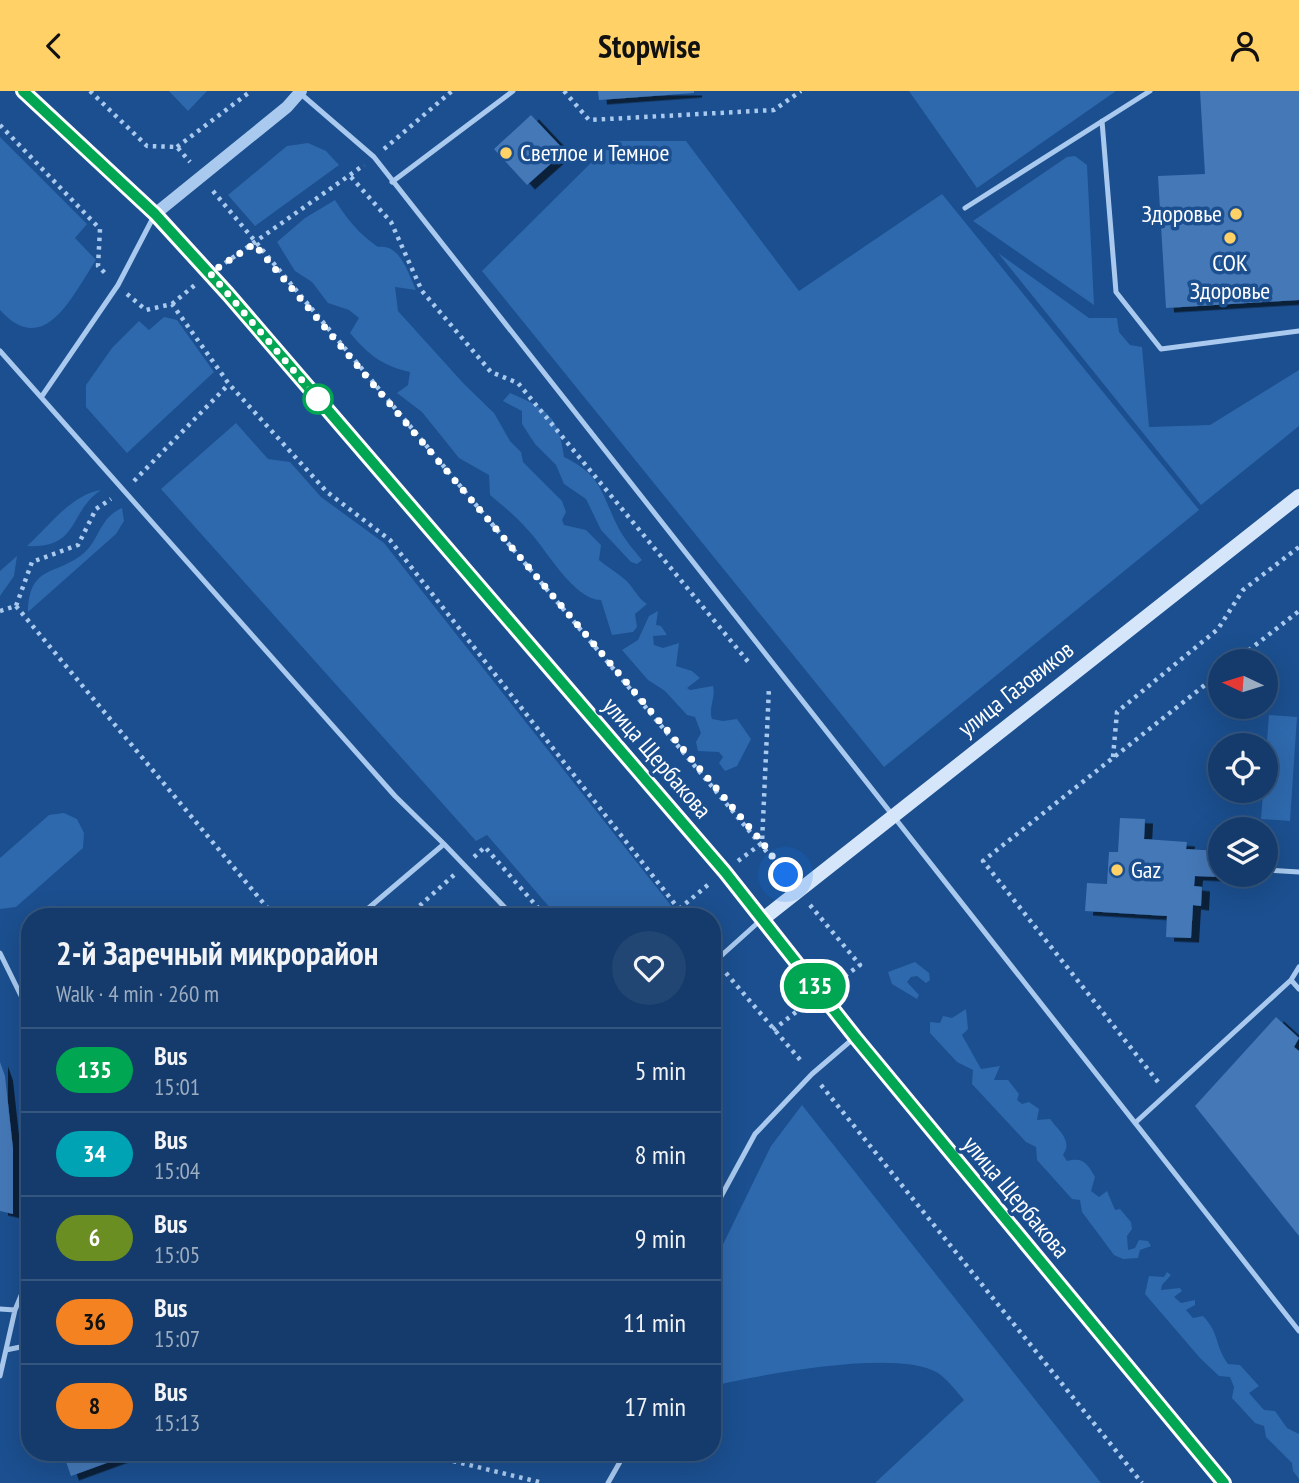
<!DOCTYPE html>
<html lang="en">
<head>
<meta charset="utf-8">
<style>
  :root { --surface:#143b6b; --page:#214673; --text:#f1f3f6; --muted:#9dadc1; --line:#33557e; --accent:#ffd166 }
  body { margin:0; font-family:"PT Sans Narrow",sans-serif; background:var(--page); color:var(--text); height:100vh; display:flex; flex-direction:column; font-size:26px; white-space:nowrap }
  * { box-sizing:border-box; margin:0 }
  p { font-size:23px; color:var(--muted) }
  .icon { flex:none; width:38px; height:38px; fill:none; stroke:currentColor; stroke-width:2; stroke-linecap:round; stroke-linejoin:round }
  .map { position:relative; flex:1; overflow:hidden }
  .side { position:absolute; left:21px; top:817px; width:700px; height:553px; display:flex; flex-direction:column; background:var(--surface); border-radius:28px; box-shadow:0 7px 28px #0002,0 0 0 2px var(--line) }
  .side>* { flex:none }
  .badge { padding:0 14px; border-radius:23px; font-size:24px; line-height:46px }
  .needle { width:46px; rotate:274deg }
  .controls { position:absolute; left:1208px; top:558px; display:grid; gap:14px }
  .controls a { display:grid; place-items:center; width:70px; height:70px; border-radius:50%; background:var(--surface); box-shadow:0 7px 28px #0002,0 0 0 2px var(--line); font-size:35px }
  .you { position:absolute; width:35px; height:35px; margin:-18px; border:5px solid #fff; border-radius:50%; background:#1a73e8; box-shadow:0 0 0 10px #1a73e833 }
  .map>.badge { position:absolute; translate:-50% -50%; box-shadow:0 0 0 4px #fff }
  .round { display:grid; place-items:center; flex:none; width:74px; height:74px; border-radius:37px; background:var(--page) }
  .summary { display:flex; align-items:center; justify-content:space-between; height:119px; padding:0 35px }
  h1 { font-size:33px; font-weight:800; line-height:52px }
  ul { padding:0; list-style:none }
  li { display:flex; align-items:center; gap:21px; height:84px; padding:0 35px; border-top:2px solid var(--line) }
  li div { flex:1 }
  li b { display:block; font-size:26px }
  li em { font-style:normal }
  li .badge { min-width:77px; font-weight:700; text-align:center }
  header { display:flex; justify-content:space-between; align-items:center; height:91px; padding:0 35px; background:var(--accent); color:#111; font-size:32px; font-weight:800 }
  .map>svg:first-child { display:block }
  .green { fill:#2e69ad }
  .building { fill:#4478b7; filter:url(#shadow) }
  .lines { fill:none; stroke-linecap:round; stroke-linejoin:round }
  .path { stroke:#a9c9ee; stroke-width:4.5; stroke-dasharray:3.5 5; stroke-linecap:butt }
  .service { stroke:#a9c9ee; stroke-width:5 }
  .tertiary { stroke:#a9c9ee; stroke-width:12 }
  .secondary { stroke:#d6e6fa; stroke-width:14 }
  .line-casing { stroke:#fff; stroke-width:16 }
  .line { stroke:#00a651; stroke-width:10 }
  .walk { stroke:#fff; stroke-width:7; stroke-dasharray:0 12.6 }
  .poi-dot { fill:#ffd166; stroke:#1b4f8f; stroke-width:2.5 }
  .stop-dot { fill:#fff; stroke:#00a651; stroke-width:3.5 }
  .labels { text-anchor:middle; stroke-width:7; stroke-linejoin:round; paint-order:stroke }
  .poi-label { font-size:24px; fill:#fff; stroke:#1b4f8f; text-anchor:start }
  .street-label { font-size:24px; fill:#fff; stroke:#1b4f8f }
</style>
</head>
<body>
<header><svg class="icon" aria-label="back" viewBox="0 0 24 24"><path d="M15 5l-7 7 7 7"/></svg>Stopwise<svg class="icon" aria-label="person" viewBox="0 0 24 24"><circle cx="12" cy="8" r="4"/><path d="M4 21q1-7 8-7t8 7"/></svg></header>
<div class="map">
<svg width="1299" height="1392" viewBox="0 0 1299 1392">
  <defs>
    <filter id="shadow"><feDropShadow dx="8" dy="4.5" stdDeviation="0" flood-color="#0009"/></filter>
  </defs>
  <rect width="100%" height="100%" fill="#1b4f8f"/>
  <path class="green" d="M169 0H207L188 20Z
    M909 0H1116L977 97Z
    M0 46 87 133 75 147 96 169C73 203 45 269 0 219Z
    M613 50H686L799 200 942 103 1199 419 884 676 482 180Z
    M308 52 326 60 339 74 255 135 228 104 287 55Z
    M1075 65 1087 74 1094 214 973 130 1067 66Z
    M335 109C347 128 359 143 378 156 400 152 408 182 416 199L395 196 398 220 464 293 494 322 510 350 521 361 523 371 562 410 566 421 562 429 564 434 586 439 601 454 599 469C607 476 615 480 623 487 633 494 636 506 647 513L635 523 637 536 633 541 612 544 601 509C573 509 546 457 527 438 516 425 503 415 490 404L489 384 459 367 422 321 397 302 408 294 410 281C382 275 368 263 350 242L359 227 349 219 328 212 312 191 295 180 277 151 305 127Z
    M998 162 1089 227H1117L1119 241 1130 254 1142 256 1149 336 1210 334 1299 279V335L1201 414Z
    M164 226 177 229 214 281 127 362 86 316V294L112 257 139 230 149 239Z
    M510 302C546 317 559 325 564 366 603 385 601 403 619 438 625 449 634 459 642 469L637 473 631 471 601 439 586 408 564 393 556 374 535 353 522 333V320L503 310Z
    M236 332 268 368 290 371 321 406 384 452 680 826H558L487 744 476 750 161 398Z
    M101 399C68 421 80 458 27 455 48 436 72 403 101 399Z
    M122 417 124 430 116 443 28 521C29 473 57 485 84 462 100 448 99 427 122 417Z
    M17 465 14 485 0 505V480Z
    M658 520 656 534 661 535 667 544 653 545 654 554 663 557 679 552 676 575 692 580 700 587 687 597 690 599 713 595C716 607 708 617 712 628L723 630 737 628 751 648 737 675 725 680 719 672 723 666 719 661 698 660 696 651 701 642 695 626 687 624 665 600 648 589 622 559 638 549 649 525Z
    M1269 624 1297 626 1290 730 1261 728Z
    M64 722 77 728 84 742 83 757 16 816 0 818V767L49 724Z
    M915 871 929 882 930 889 926 892 917 885 911 886 907 891 919 904 917 908 892 893 888 881Z
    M966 918 968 938 962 944 981 978 1000 975 994 989H1008L1019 1003 1017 1009 1022 1013 1029 1011 1039 1018 1037 1029 1050 1028C1059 1040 1073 1050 1063 1064L1067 1070C1083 1066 1087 1072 1095 1086L1091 1100 1099 1106 1107 1100 1115 1119 1120 1118 1131 1131 1132 1138 1127 1145 1128 1159 1135 1157 1139 1149 1148 1150 1151 1155 1140 1159 1138 1167 1123 1168 1114 1164 1082 1121 1080 1109 1072 1108 1037 1069 1036 1056 1026 1051 972 993 973 979 957 971 930 942V931L940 932 943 925 952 927Z
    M802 1014 1101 1392H875L964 1309C957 1301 947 1288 938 1282 897 1257 760 1284 712 1295V1176L771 1055Z
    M1167 1181 1171 1184 1162 1194 1161 1199 1180 1197 1182 1200 1174 1206 1181 1212 1195 1209V1214L1186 1219 1193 1227 1203 1225C1220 1243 1214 1253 1228 1273L1240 1274 1259 1295 1249 1302 1264 1319 1275 1320 1287 1337 1299 1343V1388L1293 1380 1292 1372 1266 1346 1264 1335 1255 1332 1232 1307 1234 1296 1230 1286 1219 1285 1200 1267 1145 1203 1149 1185 1164 1186Z"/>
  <path class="building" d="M598 0H694V2L599 9Z
    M1200 0H1299V209L1166 217 1158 85 1205 83Z
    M531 24 565 60 527 94 494 58Z
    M1120 727 1145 728 1144 748 1187 751 1186 758 1220 760V786L1195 785 1194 795 1202 796 1201 815 1193 814 1191 847 1166 846 1167 825 1085 820 1087 792 1107 793 1109 761H1118Z
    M1276 926 1299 947 1294 956 1299 960V1145L1195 1015Z
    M0 971 5 985 13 1058V1123L0 1120Z
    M63 1362H134L71 1385Z"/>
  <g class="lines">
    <path class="path" d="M90 0 147 55 177 56 190 71
      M564 0 589 29 774 19 801 0
      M0 34 100 138 98 175 108 185
      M177 56 251 0
      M384 58 452 0
      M351 86 391 131 422 200 491 281 518 292 750 573
      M213 100 787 785
      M225 172 364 74
      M127 203 146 219 172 213 229 293 327 401 390 449 685 826
      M172 213 196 193
      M134 390 229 293
      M16 515 275 826
      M0 520 16 515 32 471 78 454 96 418 111 408
      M1235 570 1299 520
      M1113 666 1117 621 1218 538 1243 499 1299 456
      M474 766 485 756 546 826
      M738 770 762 752 769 596
      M810 814 860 874 835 892
      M679 818 709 793
      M407 826 454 784
      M726 882 802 971
      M773 939 805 914
      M1158 991 983 770 1220 582
      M821 994 1142 1392
      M420 1362 543 1392"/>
    <path class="service" d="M301 3 374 66 1299 1240
      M1102 30 1116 201 1161 258 1299 240
      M392 91 513 0
      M965 117 1150 0
      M0 260 395 705 444 753 358 826
      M42 305 118 194 155 123
      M444 753 514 826
      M1265 779 1299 781
      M0 862 30 923
      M712 873 762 828
      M1291 889 1299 898
      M1135 1032 1291 889 1299 876
      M712 1122 755 1043 812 983 854 947
      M0 1218 15 1219
      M6 1259 30 1254
      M0 1285 15 1219 30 1183
      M608 1392 625 1362"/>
    <path class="tertiary" d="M155 123 287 16 301 0"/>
    <path class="secondary" d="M23 0 155 123 210 182 725 781 855 946 1224 1392
      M763 828 1299 405"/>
  </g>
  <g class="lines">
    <defs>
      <path id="line" d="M23 0 155 123 228 203 725 781 855 946 1224 1392"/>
    </defs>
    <use href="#line" class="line-casing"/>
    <use href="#line" class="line"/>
    <path class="walk" d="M318 308 210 182 254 153 762 751 786 784"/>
  </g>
  <g class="poi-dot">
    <circle cx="506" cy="62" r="7"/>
    <circle cx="1236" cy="123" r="7"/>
    <circle cx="1230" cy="147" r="7"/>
    <circle cx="1117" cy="779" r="7"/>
  </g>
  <circle class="stop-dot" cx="318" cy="308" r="14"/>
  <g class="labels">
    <g class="poi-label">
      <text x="520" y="70">Светлое и Темное</text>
      <text x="1222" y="131" text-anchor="end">Здоровье</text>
      <text x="1230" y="180" text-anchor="middle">СОК<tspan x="1230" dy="28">Здоровье</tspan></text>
      <text x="1131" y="787">Gaz</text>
    </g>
    <g class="street-label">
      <text transform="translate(1016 598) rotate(-38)" y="8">улица Газовиков</text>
      <text transform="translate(657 667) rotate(49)" y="8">улица Щербакова</text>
      <text transform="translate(1016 1106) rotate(50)" y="8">улица Щербакова</text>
    </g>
  </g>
</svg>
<div class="controls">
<a><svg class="needle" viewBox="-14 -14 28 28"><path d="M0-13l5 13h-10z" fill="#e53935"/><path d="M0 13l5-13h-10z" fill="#9dadc1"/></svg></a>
<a><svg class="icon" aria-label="locate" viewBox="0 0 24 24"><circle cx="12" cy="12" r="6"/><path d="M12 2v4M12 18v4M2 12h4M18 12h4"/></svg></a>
<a><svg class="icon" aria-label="layers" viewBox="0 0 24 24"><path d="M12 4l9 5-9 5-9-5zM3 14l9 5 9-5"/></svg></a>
</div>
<div class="you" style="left:786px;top:784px"></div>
<b class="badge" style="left:815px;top:895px;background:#00a651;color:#fff">135</b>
<section class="side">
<div class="summary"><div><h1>2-й Заречный микрорайон</h1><p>Walk · 4 min · 260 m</p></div><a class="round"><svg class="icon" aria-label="heart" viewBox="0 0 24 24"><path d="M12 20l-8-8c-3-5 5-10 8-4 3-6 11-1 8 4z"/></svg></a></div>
<ul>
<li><span class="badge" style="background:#00a651;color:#fff">135</span><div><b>Bus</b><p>15:01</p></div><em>5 min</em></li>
<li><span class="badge" style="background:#00a3b4;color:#fff">34</span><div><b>Bus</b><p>15:04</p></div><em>8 min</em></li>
<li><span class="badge" style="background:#6b8e23;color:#fff">6</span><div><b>Bus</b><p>15:05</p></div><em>9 min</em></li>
<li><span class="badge" style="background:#f58220;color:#111">36</span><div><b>Bus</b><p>15:07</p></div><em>11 min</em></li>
<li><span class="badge" style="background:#f58220;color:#111">8</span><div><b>Bus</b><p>15:13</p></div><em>17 min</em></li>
</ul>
</section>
</div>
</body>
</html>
